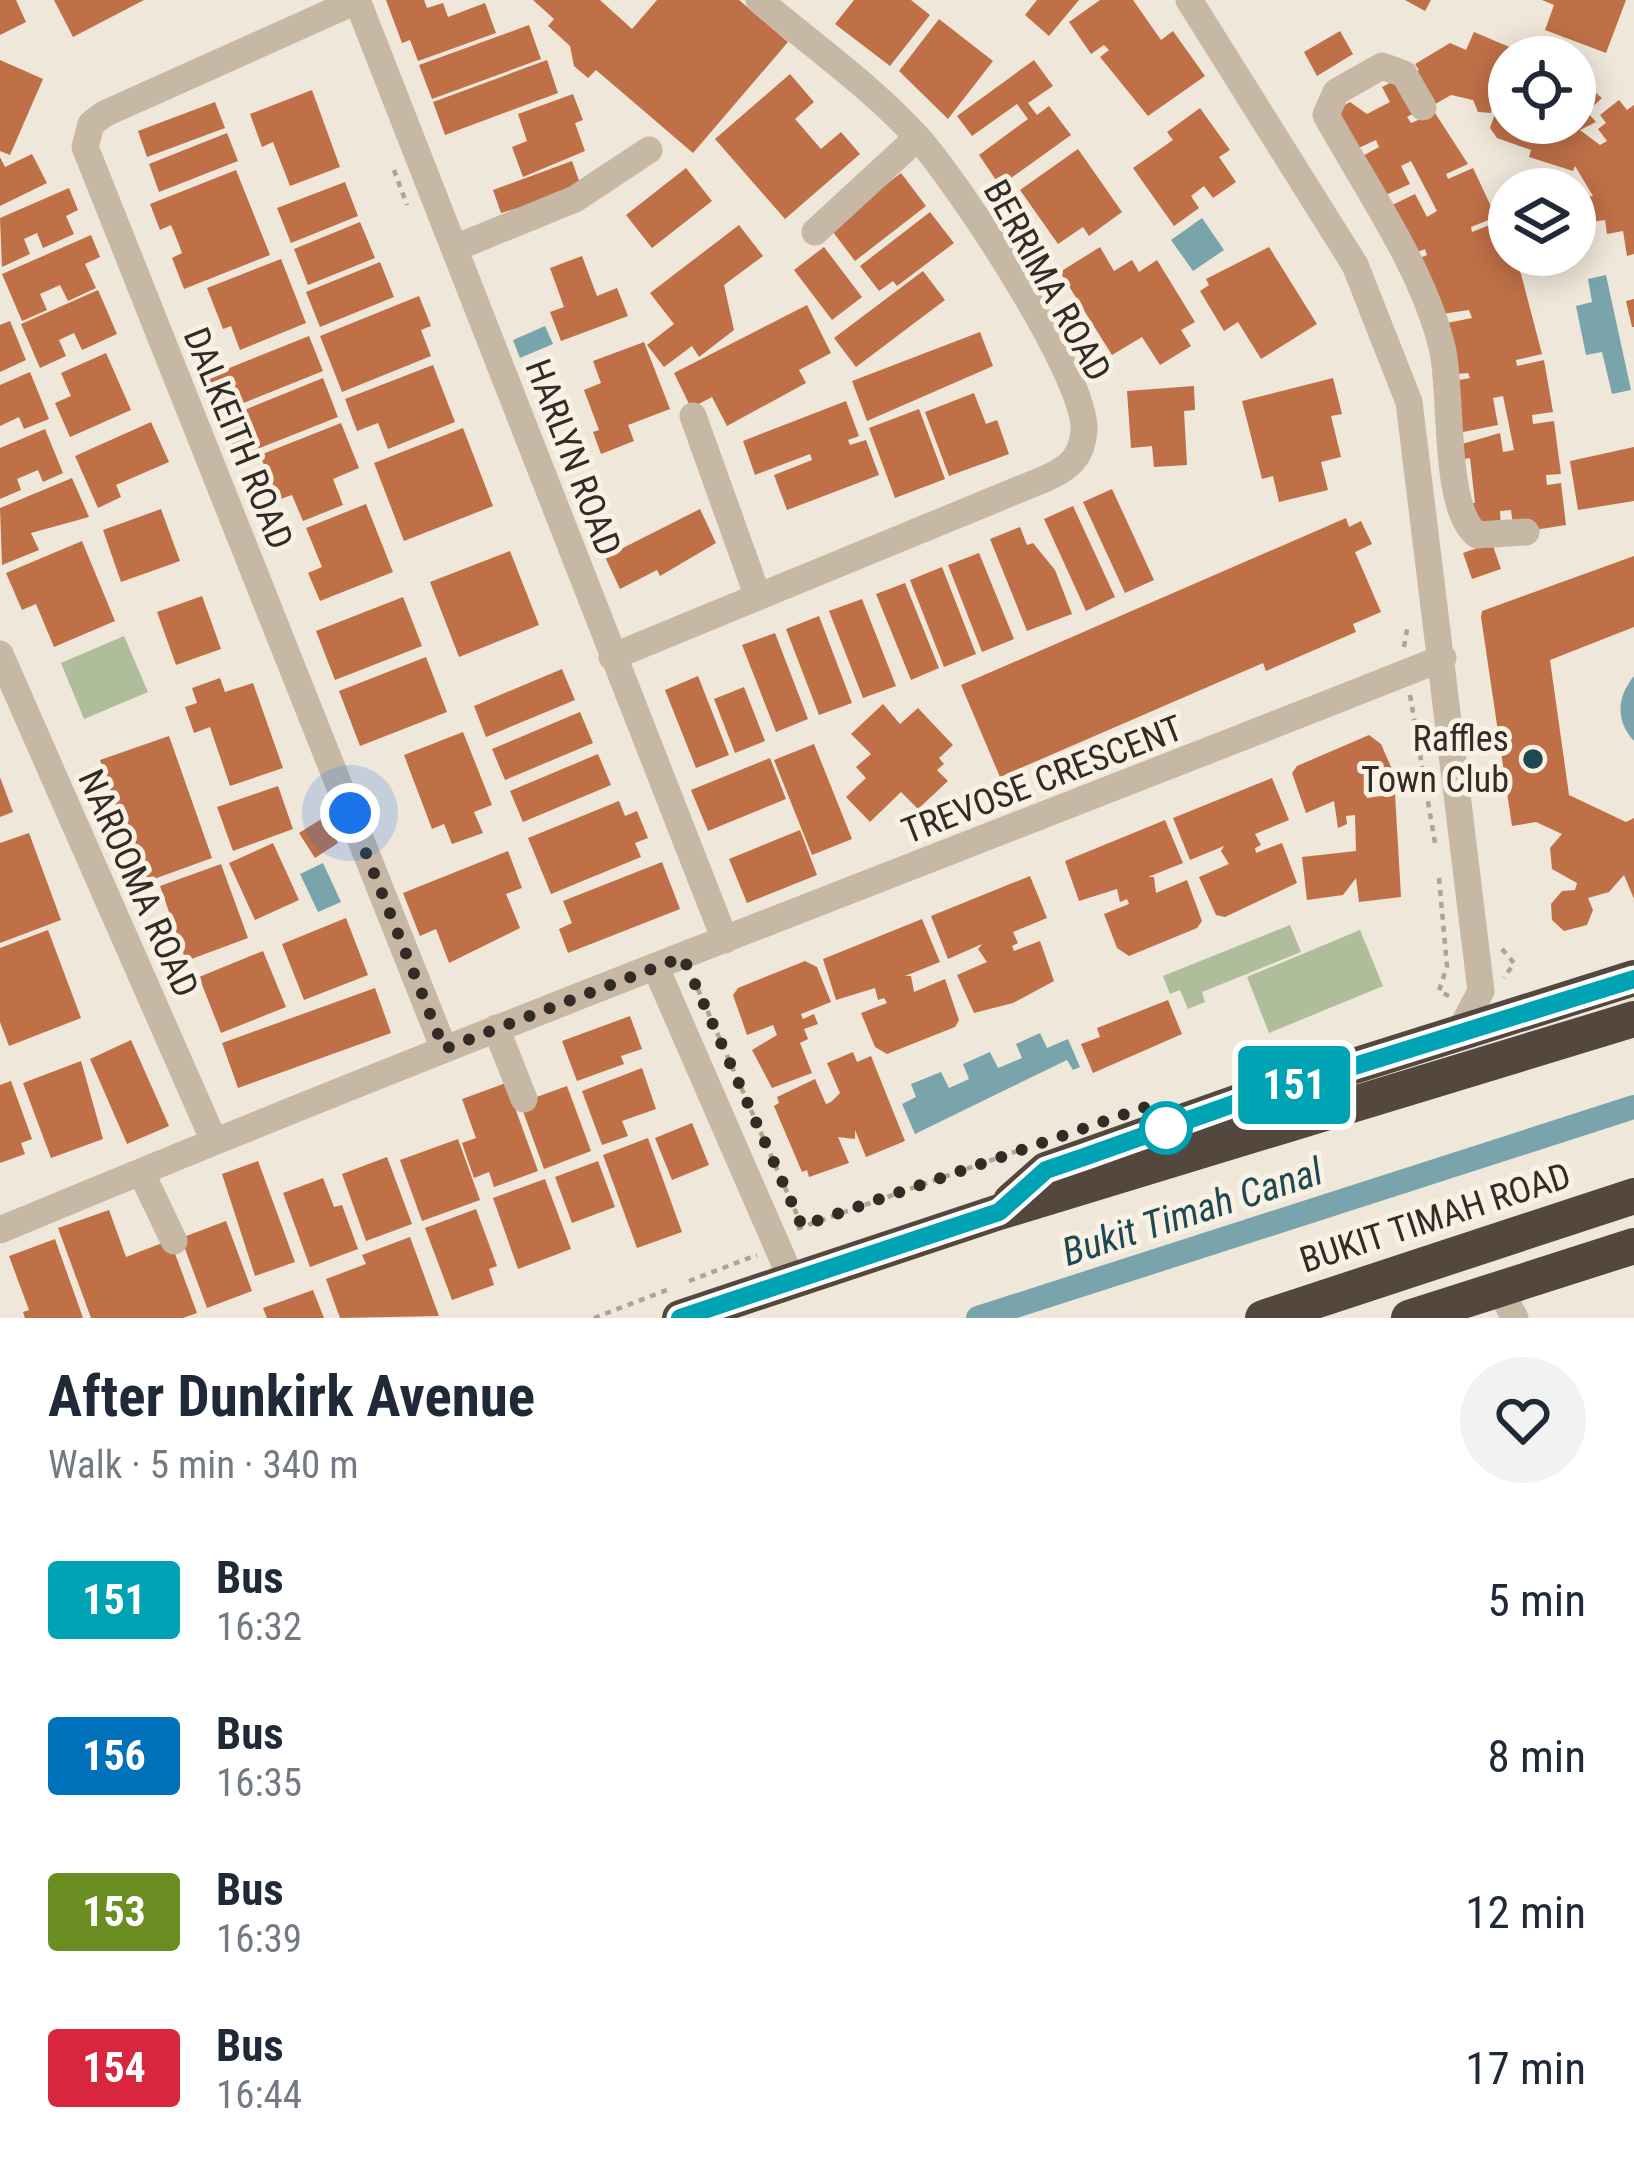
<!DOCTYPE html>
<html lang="en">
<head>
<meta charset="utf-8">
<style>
  :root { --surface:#fff; --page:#f2f2f3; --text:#1f2937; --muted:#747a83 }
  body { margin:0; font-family:"Roboto Condensed",sans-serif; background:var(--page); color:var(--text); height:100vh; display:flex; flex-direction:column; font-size:45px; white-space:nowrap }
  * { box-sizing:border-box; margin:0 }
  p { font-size:39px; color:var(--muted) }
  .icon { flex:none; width:66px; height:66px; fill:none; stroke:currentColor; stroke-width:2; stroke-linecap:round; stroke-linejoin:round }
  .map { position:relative; height:1318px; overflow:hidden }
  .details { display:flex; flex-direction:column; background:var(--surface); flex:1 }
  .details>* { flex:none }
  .badge { padding:0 24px; border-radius:9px; font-size:42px; line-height:78px }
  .tools { position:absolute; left:1488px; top:36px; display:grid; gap:24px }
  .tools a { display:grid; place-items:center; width:108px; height:108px; border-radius:50%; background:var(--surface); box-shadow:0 6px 30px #0003; font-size:60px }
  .you { position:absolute; width:60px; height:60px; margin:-30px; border:9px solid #fff; border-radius:50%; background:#1a73e8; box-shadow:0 0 0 18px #1a73e833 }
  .map>.badge { position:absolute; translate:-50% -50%; box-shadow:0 0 0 6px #fff }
  .round { display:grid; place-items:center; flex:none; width:126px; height:126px; border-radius:63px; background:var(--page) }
  .head { display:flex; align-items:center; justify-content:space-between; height:204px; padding:0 48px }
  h1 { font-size:57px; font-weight:700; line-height:90px }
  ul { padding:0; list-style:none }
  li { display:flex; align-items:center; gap:36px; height:156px; padding:0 48px }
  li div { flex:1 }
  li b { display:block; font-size:45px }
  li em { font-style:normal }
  li .badge { min-width:132px; font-weight:700; text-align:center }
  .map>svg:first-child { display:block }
  .green { fill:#aebd9a }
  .water { fill:#79a4ab }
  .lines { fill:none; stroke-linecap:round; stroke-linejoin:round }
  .canal { stroke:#79a4ab; stroke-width:24 }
  .building { fill:#bf7047 }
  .path { stroke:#b2a290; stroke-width:4.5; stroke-dasharray:6 6; stroke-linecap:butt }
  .minor { stroke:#c7b8a5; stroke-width:27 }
  .highway { stroke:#53473e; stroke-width:36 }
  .line-casing { stroke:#fff; stroke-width:27 }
  .line { stroke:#00a3b4; stroke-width:18 }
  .walk { stroke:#332b26; stroke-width:12; stroke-dasharray:0 21.6 }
  .poi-dot { fill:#1e4952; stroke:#f8f1e4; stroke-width:4.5 }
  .stop-dot { fill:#fff; stroke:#00a3b4; stroke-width:6 }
  .labels { text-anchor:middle; stroke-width:10; stroke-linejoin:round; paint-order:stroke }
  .street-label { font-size:36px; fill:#332b26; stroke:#f8f1e4 }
  .poi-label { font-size:36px; fill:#332b26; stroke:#f8f1e4; text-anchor:end }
  .water-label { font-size:39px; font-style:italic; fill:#1e4952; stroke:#f8f1e4 }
</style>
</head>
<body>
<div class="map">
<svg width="1634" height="1318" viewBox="0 0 1634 1318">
  <rect width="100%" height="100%" fill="#efe7d9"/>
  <path class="green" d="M124 636 148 692 84 719 61 663Z
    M1290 925 1301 952 1202 992 1205 1002 1188 1009 1180 990 1170 994 1163 976Z
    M1360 930 1383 986 1269 1033 1247 977Z"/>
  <path class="water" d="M1202 218 1224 250 1193 271 1171 240Z
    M1606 275 1631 390 1612 394 1602 352 1586 355 1576 306 1592 302 1588 279Z
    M545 326 553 344 520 358 513 340Z
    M1634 676V741C1615 720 1617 697 1634 676Z
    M323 863 341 902 318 912 300 874Z
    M1040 1033 1047 1048 1068 1039 1080 1067 1073 1070 1067 1060 915 1134 902 1104 916 1097 911 1084 941 1072 949 1088 969 1079 963 1064 990 1052 998 1068 1022 1058 1016 1044Z"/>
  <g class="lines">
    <path class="canal" d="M978 1318 1634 1107"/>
  </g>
  <path class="building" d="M0 0H16L26 22 0 35Z
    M54 0H144L73 37Z
    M386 0H424L427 8 443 3 448 17 485 3 496 33 418 61 410 40 402 43Z
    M533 0H600L632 29 657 0H739L788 42 693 153 596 70 588 78 574 66 570 46 548 26 554 19Z
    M854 0H911L930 15 890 66 835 24Z
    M1037 0H1079L1049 36 1025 15Z
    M1100 0H1133L1161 40 1173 31 1205 76 1148 116 1100 57 1109 50 1104 45 1091 54 1069 22Z
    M1405 0H1431L1425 11Z
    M1542 0H1626L1606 53 1545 30 1554 5Z
    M939 19 993 61 948 119 899 71Z
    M529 25 541 59 432 99 419 65Z
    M1340 31 1353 54 1317 76 1304 52Z
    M1474 32 1533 57H1509V99L1493 93 1491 113 1478 112 1473 100 1451 95 1430 107 1411 75 1419 70 1415 64 1450 43 1466 50Z
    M0 60 43 79 10 155 0 151Z
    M547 60 558 93 445 135 433 102Z
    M1034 60 1053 86 1028 103 1037 115 1049 106 1071 135 1000 186 979 155 1028 119 1017 104 972 136 957 116Z
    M790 74 814 102 795 119 821 149 841 132 860 154 785 219 715 139Z
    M1575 75 1602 98 1587 112 1596 122 1580 130 1600 145 1607 141 1598 129 1606 123 1600 115 1619 100 1627 110 1634 105V254L1627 256 1623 231 1607 234 1605 220 1592 222 1587 197 1593 196 1575 166 1573 171 1529 157 1531 150 1497 138 1490 128 1497 108 1509 113V123H1575Z
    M1400 78 1418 111 1407 117 1411 123 1435 113 1468 164 1446 174 1448 179 1473 168 1496 217 1471 227 1472 232 1497 222 1521 274 1542 354 1516 360 1517 366 1544 360 1553 412 1532 415 1533 424 1554 421 1561 474 1546 475 1547 485 1561 483 1566 525 1534 530 1513 525 1511 510 1500 511 1501 528 1480 529 1471 503H1475L1470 458 1464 459 1462 444 1500 433 1503 452 1514 450 1503 396 1493 398 1498 425 1458 433 1448 382 1470 378 1468 373 1447 375 1437 325 1472 318 1469 310 1435 315 1410 262 1427 255 1425 249 1407 256 1384 209 1415 194 1427 217 1437 211 1411 161 1401 166 1410 184 1379 198 1359 158 1379 147 1376 140 1352 151 1331 113 1350 102 1367 114 1390 102 1382 87Z
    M312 90 340 167 290 186 273 142 262 147 250 114Z
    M573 94 583 120 575 123 585 151 523 177 512 147 527 141 518 114Z
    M215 102 225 128 147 157 138 131Z
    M1200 108 1230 150 1219 157 1236 182 1213 198 1204 186 1191 196 1199 208 1174 226 1133 168 1173 140 1167 132Z
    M227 133 238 161 159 192 149 164Z
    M1078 149 1122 212 1089 236 1083 227 1058 244 1020 190Z
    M32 154 47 183 0 206V157L5 167Z
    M572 161 582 189 501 213 493 190Z
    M686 168 712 201 652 248 626 215Z
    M236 170 270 255 184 289 172 258 182 253 178 242 171 225 160 230 150 204Z
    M901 173 926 206 855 261 830 228Z
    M345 182 358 216 291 243 277 208Z
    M69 188 78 210 66 216 74 234 43 248 37 233 24 239 30 254 2 267 0 218Z
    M930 212 954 243 897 286 893 281 879 291 860 266Z
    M360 222 375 258 308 285 294 249Z
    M739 225 763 256 724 285 734 330 699 357 692 346 664 367 647 345 674 324 650 293Z
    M91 235 100 257 85 264 96 288 68 301 60 285 40 294 47 310 22 321 2 274Z
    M824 247 862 297 832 320 794 270Z
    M1100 247 1114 271 1132 260 1139 272 1157 260 1195 322 1181 330 1191 346 1160 365 1142 337 1112 355 1060 272Z
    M1269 247 1317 324 1261 359 1238 322 1224 331 1200 291 1209 285 1206 279Z
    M582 256 597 296 617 288 628 316 561 341 550 312 564 307 550 268Z
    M281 259 306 323 240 350 231 326 223 329 207 288Z
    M380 262 394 297 320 327 306 292Z
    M923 271 945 300 856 367 834 338Z
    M98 290 117 334 82 350 74 333 59 340 66 356 40 368 21 324Z
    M419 296 431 326 421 330 431 356 342 392 320 336Z
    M1634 299V327H1632L1626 301Z
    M807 305 831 353 799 370 806 383 727 426 712 397 691 408 674 373Z
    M10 321 26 360 0 372V325Z
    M980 332 993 366 867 421 852 381Z
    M309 336 323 371 221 412 207 377Z
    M644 342 670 409 628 425 634 441 601 454 593 432 599 430 584 390 601 383 593 361Z
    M106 353 131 410 70 437 55 403 71 396 61 373Z
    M433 365 455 422 388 449 378 423 357 431 345 399Z
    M30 372 49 419 24 429 19 417 0 426V385Z
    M323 378 338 417 237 457 222 419Z
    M1333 378 1342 414 1331 416 1341 457 1321 462 1328 490 1279 502 1273 476 1262 479 1242 401Z
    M1194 386 1195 410 1184 411 1187 465 1154 467 1152 446 1131 448 1127 391Z
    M974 393 986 424 997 420 1009 454 949 476 925 412Z
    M846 401 859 436 848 440 850 445 866 440 879 475 787 510 774 475 812 460 810 454 755 475 743 441Z
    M919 409 945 479 895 498 869 428Z
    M151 422 169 462 116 485 121 497 98 508 75 456Z
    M341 423 359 468 333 479 343 505 303 521 292 495 278 500 260 455Z
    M463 428 493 506 404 541 374 463Z
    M45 429 63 473 43 482 38 470 17 479 21 490 0 499V448Z
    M1634 447V501L1578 510 1570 461Z
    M72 478 89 517 31 533 39 550 2 565 0 508Z
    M1112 489 1154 580 1125 593 1083 502Z
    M366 504 393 572 320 601 308 573 322 567 306 528Z
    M1073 506 1115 597 1086 611 1044 519Z
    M161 509 180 561 121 582 103 530Z
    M700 509 716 543 660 576 657 570 620 589 605 557Z
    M1346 518 1349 527 1361 521 1372 544 1355 552 1381 612 1353 624 1356 632 1266 671 1263 663 1000 777 961 685Z
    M1020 527 1027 545 1033 543 1055 570 1072 614 1027 631 990 539Z
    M82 541 115 621 54 647 36 604 22 610 6 573Z
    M1492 543 1501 569 1472 579 1463 553Z
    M510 551 539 625 459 657 430 582Z
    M979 553 1014 639 982 652 948 565Z
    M1634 556V627L1550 660 1569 795 1626 822 1634 818V899L1624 875 1609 892 1588 898 1593 910 1587 925 1564 931 1552 920 1551 904 1562 891 1575 890 1577 883 1552 869 1550 848 1562 834 1536 822 1512 826 1481 617 1482 611Z
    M942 567 976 654 944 667 910 580Z
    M905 583 939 668 911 680 876 594Z
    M202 596 221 649 176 665 157 612Z
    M403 597 422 646 335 680 316 631Z
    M862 599 896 686 863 698 829 611Z
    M819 616 852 703 819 715 786 629Z
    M775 633 808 719 776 732 742 645Z
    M426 657 447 712 360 746 339 691Z
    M562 669 575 700 486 737 474 706Z
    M698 676 729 755 696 768 665 690Z
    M220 678 225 692 253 683 283 768 230 786 210 727 194 733 185 707 197 703 192 688Z
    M744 687 765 741 735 753 714 699Z
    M883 704 900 724 918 708 953 745 939 758 944 764 937 770 948 781 918 809 901 792 870 822 846 797 866 778 856 767 871 754 851 734Z
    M580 712 593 743 505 780 492 749Z
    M463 732 492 805 474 812 483 833 452 844 444 824 432 829 404 755Z
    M1369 735 1381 744 1395 776 1364 789 1367 798 1395 794 1401 897 1359 902 1356 878 1343 895 1307 900 1302 857 1356 851 1355 815 1346 816 1347 824 1338 828 1334 801 1306 813 1292 773 1297 766Z
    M169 736 212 858 143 883 100 760Z
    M814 744 852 839 812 855 774 760Z
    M598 754 611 785 523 822 510 791Z
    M770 758 786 799 708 831 691 790Z
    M0 777 13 812 0 817Z
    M1272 778 1289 820 1255 834 1261 845 1255 848 1256 853 1282 843 1297 883 1225 917 1216 915 1199 877 1229 864 1221 851 1224 846 1190 860 1173 818Z
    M278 786 293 829 233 851 217 807Z
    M619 801 625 816 637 811 648 838 635 843 641 857 551 894 528 838Z
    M323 818 338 843 315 858 299 833Z
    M1165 820 1183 863 1148 877H1154L1156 893 1187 880 1202 921 1197 928 1129 956 1117 948 1104 914 1129 904 1127 899 1120 902 1117 889 1079 901 1065 861Z
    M800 830 817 875 747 903 729 859Z
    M29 833 61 920 0 943V843Z
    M273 843 299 900 255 920 229 863Z
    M508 851 522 888 506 894 520 928 449 963 436 929 420 936 403 893Z
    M662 862 680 909 568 953 559 929 572 923 563 901Z
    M221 864 248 938 186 961 160 886Z
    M1030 876 1047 918 1013 932 1018 943 1012 946 1014 951 1040 941 1054 981 1013 1003 974 1013 957 975 987 962 978 949 982 944 948 959 931 916Z
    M346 918 368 975 304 1000 282 944Z
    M922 919 940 962 905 976H911L914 992 945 979 959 1020 955 1027 887 1054 875 1047 861 1013 887 1003 884 998 878 1000 875 988 836 1000 823 959Z
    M48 930 81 1018 9 1046 0 1022V948Z
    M263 951 286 1007 221 1033 199 977Z
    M805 961 817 967 831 1002 801 1014 803 1019 814 1014 818 1024 804 1029 808 1039 800 1043 812 1073 772 1088 752 1050 777 1035 773 1025 747 1035 733 995 738 988Z
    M375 988 391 1033 238 1088 222 1043Z
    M1168 1000 1182 1034 1093 1073 1081 1044 1100 1037 1097 1028Z
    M630 1016 642 1049 621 1056 624 1064 577 1081 562 1041Z
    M131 1040 169 1126 127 1144 90 1059Z
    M853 1052 857 1062 871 1056 905 1141 866 1157 855 1130V1139L838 1137 849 1163 809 1177 807 1170 802 1172 774 1106 779 1103 777 1097 815 1079 826 1104 831 1102 840 1093 827 1063Z
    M81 1061 103 1139 51 1158 23 1083Z
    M642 1068 656 1109 622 1121 628 1136 602 1145 582 1091Z
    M11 1081 32 1139 21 1143 25 1154 0 1163V1085Z
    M506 1083 538 1171 494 1187 489 1172 474 1178 462 1143 476 1138 462 1099Z
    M567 1086 591 1151 544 1169 520 1103Z
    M692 1123 709 1165 672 1180 655 1138Z
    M648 1138 682 1232 637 1248 603 1155Z
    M458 1139 480 1200 422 1221 400 1160Z
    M387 1157 412 1224 366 1241 342 1174Z
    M258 1161 295 1262 255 1276 222 1174Z
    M598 1161 615 1207 572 1223 555 1177Z
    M323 1178 334 1207 342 1205 358 1249 310 1267 283 1193Z
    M545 1179 571 1249 518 1269 493 1198Z
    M476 1209 497 1266 489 1269 494 1285 452 1300 425 1228Z
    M109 1210 126 1257 170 1240 197 1313 183 1318H91L58 1228Z
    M226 1221 252 1291 207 1308 181 1238Z
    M410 1237 439 1316 340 1318 326 1279 366 1264 362 1255Z
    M55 1239 83 1318H25L23 1312 29 1310 9 1256Z
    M313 1290 324 1318H267L263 1308Z"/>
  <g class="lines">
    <path class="path" d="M394 170 407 205
      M1404 647 1408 624
      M1410 695 1435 843
      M1439 878 1447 966 1439 991 1449 996
      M1502 949 1514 963 1504 978
      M693 978 802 1226
      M797 1229 1023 1149
      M689 1281 757 1255
      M594 1318 667 1290"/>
    <path class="minor" d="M357 0 725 940
      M1189 0 1355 265 1409 402 1481 991 1458 1035
      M356 1 104 114 91 124 85 147 444 1049
      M1423 107 1404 74 1382 66 1336 92 1326 115C1366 188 1422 266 1442 347 1453 391 1442 508 1477 535L1526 532
      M815 232 917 138
      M455 248 575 199 649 150
      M693 416 758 597
      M0 654 214 1141
      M612 657 1047 478C1069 468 1082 457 1084 431 1087 376 958 183 918 138 872 87 811 44 759 0
      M656 968 791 1278
      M496 1028 524 1099
      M141 1172 174 1241
      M0 1230C477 1031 962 849 1443 658
      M1499 1289 1515 1318"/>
    <path class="highway" d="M1011 1201 1046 1170 1236 1103 1634 978
      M680 1318 999 1212 1634 1019
      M1263 1318 1634 1196
      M1409 1318 1634 1246"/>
  </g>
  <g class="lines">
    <defs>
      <path id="line" d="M680 1318 999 1212 1046 1170 1084 1157 1236 1103 1634 979"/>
    </defs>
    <use href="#line" class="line-casing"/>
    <use href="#line" class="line"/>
    <path class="walk" d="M350 813 444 1049 683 957 802 1226 1154 1104 1166 1128"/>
  </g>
  <circle class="poi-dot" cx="1533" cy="759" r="12"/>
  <circle class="stop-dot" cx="1166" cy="1128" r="24"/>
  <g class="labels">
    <g class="street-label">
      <text transform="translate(1048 280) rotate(61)" y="13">BERRIMA ROAD</text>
      <text transform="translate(239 438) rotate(68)" y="13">DALKEITH ROAD</text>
      <text transform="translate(574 457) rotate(69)" y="13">HARLYN ROAD</text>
      <text transform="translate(1042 779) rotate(-21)" y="13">TREVOSE CRESCENT</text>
      <text transform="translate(139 883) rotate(66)" y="13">NAROOMA ROAD</text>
      <text transform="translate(1435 1217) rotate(-18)" y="13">BUKIT TIMAH ROAD</text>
    </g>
    <g class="poi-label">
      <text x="1509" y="751">Raffles<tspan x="1509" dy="41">Town Club</tspan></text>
    </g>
    <g class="water-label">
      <text transform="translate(1192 1211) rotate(-18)" y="14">Bukit Timah Canal</text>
    </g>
  </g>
</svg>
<div class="tools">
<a><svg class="icon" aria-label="locate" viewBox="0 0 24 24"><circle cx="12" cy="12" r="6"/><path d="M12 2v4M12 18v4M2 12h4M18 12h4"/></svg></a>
<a><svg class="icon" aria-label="layers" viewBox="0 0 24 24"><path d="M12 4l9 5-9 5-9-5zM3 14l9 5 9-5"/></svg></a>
</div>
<div class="you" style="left:350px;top:813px"></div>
<b class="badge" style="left:1294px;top:1085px;background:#00a3b4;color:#fff">151</b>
</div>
<section class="details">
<div class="head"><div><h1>After Dunkirk Avenue</h1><p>Walk · 5 min · 340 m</p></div><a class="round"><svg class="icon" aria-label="heart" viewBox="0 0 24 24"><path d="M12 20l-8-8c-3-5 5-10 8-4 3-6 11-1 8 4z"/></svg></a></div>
<ul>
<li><span class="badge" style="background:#00a3b4;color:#fff">151</span><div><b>Bus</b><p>16:32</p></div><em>5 min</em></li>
<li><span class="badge" style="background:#0072bc;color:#fff">156</span><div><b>Bus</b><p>16:35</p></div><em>8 min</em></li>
<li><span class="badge" style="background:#6b8e23;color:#fff">153</span><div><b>Bus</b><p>16:39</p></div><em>12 min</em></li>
<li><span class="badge" style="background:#d7263d;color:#fff">154</span><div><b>Bus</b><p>16:44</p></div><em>17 min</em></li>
</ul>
</section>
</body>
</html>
